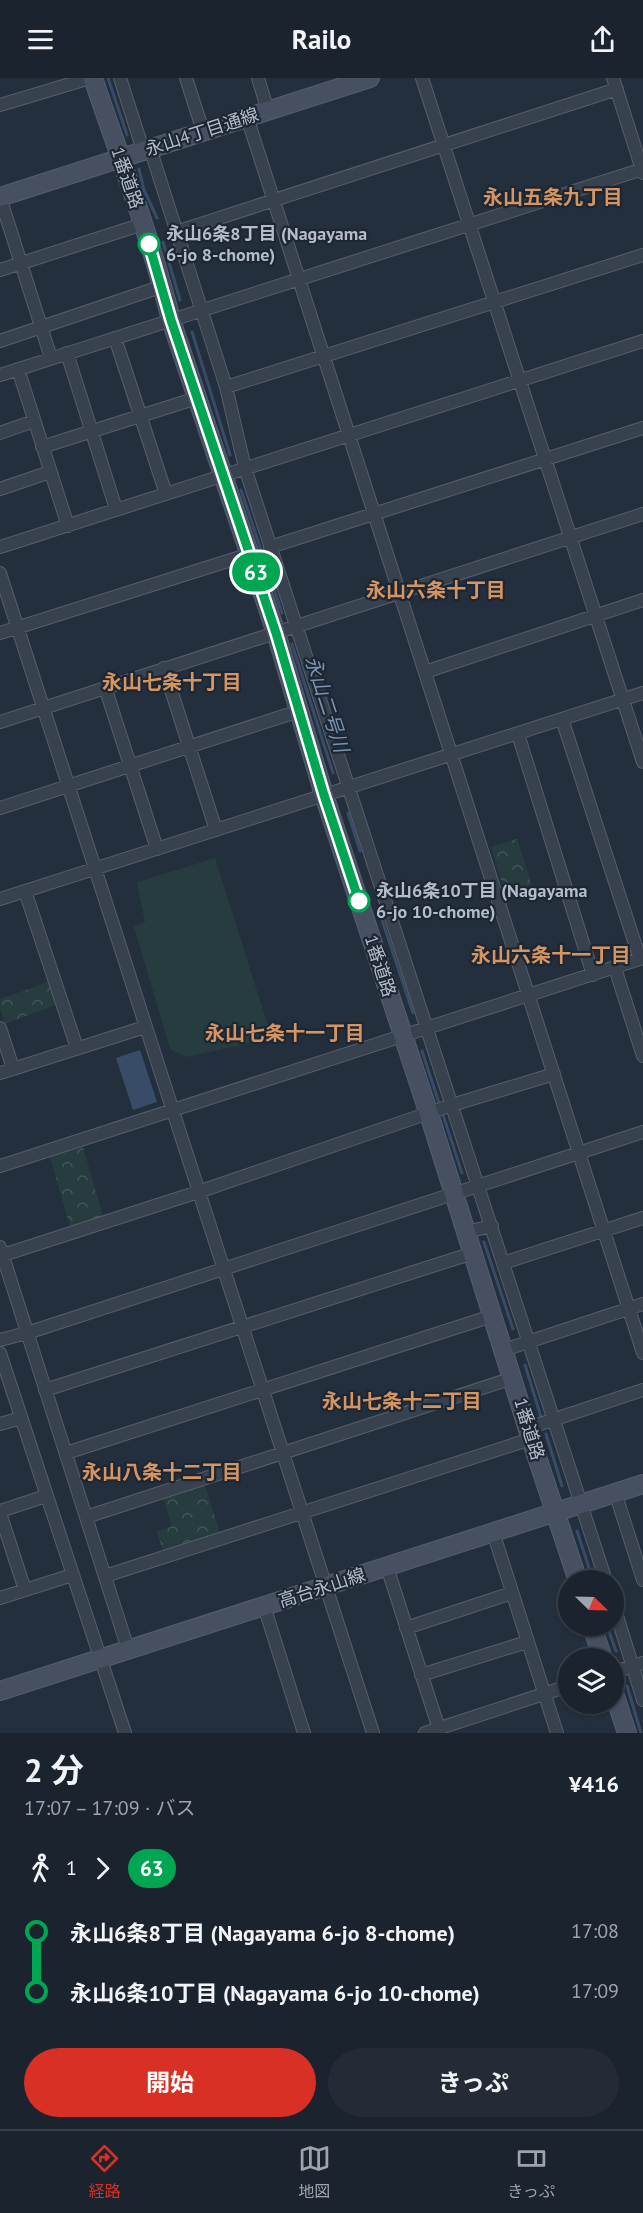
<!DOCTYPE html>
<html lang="ja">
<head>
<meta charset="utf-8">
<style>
  :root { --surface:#1b232e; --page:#242b36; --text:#f1f3f6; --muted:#a0a4aa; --line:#39404a; --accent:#d93025 }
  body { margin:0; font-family:"PT Sans","Noto Sans JP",sans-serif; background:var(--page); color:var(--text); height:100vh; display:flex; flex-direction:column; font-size:22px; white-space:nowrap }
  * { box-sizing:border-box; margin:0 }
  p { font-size:20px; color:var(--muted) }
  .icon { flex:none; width:33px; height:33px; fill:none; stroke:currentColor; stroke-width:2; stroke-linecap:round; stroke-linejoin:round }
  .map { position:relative; height:1655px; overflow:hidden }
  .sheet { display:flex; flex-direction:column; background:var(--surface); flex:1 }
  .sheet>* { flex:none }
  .badge { padding:0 12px; border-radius:20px; font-size:21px; line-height:39px }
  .needle { width:39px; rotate:113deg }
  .buttons { position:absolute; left:558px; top:1492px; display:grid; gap:12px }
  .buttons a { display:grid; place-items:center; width:66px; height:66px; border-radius:50%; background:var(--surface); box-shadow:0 2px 4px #0004,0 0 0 2px var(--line); font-size:30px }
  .map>.badge { position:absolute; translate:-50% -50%; box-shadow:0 0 0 3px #fff }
  .legs { display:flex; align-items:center; gap:9px; height:66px; padding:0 24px; font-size:20px }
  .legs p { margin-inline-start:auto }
  .summary { display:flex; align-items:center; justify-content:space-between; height:102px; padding:0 24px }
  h1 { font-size:33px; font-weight:700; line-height:45px }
  .primary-button { display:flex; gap:12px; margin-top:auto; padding:12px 24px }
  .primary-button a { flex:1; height:69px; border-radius:36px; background:var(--accent); color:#fff; font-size:24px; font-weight:700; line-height:69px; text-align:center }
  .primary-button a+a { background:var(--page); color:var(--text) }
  ul { padding:0 24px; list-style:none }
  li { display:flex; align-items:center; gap:21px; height:60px; font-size:22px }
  li i { display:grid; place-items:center; width:9px; height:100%; margin:0 8px; background:currentColor }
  li i::after { content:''; width:15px; height:15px; margin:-8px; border:4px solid; border-radius:50%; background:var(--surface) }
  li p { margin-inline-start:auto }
  li:first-child i { background:linear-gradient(#0000 50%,currentColor 0) }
  li:last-child i { background:linear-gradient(currentColor 50%,#0000 0) }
  header { display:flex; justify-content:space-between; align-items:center; height:78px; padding:0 24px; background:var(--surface); font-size:27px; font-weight:700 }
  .menu { display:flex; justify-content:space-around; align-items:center; height:84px; border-top:2px solid var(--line); background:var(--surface); font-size:16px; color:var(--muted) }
  .menu a { display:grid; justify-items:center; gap:3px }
  .menu .selected { color:var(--accent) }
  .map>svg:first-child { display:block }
  .grass { fill:#263c3f }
  .forest { fill:url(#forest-crowns) }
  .water { fill:#394c67 }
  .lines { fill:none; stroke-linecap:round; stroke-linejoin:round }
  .stream { stroke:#394c67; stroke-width:3 }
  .street-casing { stroke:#565f6c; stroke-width:14 }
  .secondary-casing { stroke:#565f6c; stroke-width:20 }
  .street { stroke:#38414e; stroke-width:12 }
  .secondary { stroke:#465061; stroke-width:18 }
  .line-1-casing { stroke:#fff; stroke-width:14 }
  .line-1 { stroke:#00a651; stroke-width:9 }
  .stop-1-dot { fill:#fff; stroke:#00a651; stroke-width:3 }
  .labels { text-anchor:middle; stroke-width:4.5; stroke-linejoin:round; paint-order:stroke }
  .street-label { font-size:18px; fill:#b4bcc9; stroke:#1d2633 }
  .stop-label { font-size:18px; font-weight:bold; fill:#b4bcc9; stroke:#1d2633; text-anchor:start }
  .neighbourhood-label { font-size:20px; font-weight:bold; fill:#d59563; stroke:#1d2633 }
  .water-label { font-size:20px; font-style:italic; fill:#7c92b1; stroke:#1d2633 }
</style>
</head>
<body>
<header><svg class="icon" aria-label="menu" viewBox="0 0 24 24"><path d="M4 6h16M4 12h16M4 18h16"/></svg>Railo<svg class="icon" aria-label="share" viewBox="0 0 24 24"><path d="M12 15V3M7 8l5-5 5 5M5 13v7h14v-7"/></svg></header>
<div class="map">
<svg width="643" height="1655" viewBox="0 0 643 1655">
  <defs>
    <pattern id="forest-crowns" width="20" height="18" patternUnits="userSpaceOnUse" patternTransform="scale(1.5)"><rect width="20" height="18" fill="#263c3f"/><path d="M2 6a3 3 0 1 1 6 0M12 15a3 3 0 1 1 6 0" fill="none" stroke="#435659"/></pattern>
  </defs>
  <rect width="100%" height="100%" fill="#242f3e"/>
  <path class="grass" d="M215 780 272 960 187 979 170 971 134 849 145 844 137 804Z"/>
  <path class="forest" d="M517 761 532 807 505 815 491 769Z
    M48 904 56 927 5 946 0 931V921Z
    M83 1069 103 1138 70 1148 50 1079Z
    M205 1407 220 1455 163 1474 157 1453 172 1448 163 1421Z"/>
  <path class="water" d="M140 972 157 1024 133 1032 116 980Z"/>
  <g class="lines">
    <path class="stream" d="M108 0 127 57
      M139 91 144 112 157 140
      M163 164 180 222
      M192 254 230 377
      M241 412 282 535
      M292 566 333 695
      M348 735 360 773
      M378 830 413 935
      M422 973 440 1028
      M442 1034 462 1095
      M484 1164 513 1251
      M525 1287 541 1339
      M546 1356 562 1408
      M577 1453 591 1496
      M607 1548 616 1573
      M627 1608 641 1655"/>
    <defs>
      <path id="street" d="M120 0 143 72
        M186 0 203 53
        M258 0 268 33
        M422 0 643 684
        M613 0 643 95
        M0 27 90 0
        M247 39 643 1275
        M150 70 226 309 245 390 606 1503
        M0 119 51 280
        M176 154 617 11
        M0 192 143 146
        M115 260 166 416
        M0 263 163 208
        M67 275 116 431
        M18 291 68 448
        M0 297 643 91
        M226 309 643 177
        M0 355 34 343
        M42 369 197 320
        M0 411 50 394
        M0 469 643 263
        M270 469 643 350
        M0 495 373 1655
        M0 555 250 476
        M164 590 216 752
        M425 594 643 522
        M105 609 157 771
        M562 641 640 881
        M0 644 643 436
        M518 656 593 897
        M0 730 299 633
        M25 813 77 970
        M0 821 643 615
        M615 890 643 978
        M0 950 13 990
        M0 995 145 949
        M0 1088 643 880
        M466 1154 492 1148
        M0 1169 128 1571
        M3 1177 198 1114 452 1027 554 996
        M503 1185 643 1140
        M0 1262 27 1255 643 1054
        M504 1272 643 1226
        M0 1275 125 1655
        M45 1312 473 1175
        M0 1346 21 1340
        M528 1350 643 1312
        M66 1375 492 1238
        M615 1414 643 1502
        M0 1433 46 1418
        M0 1435 25 1512
        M86 1439 513 1300
        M493 1454 557 1655
        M387 1489 439 1651
        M105 1498 531 1361
        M0 1520 72 1497
        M264 1528 304 1655
        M614 1528 643 1622
        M406 1550 512 1515
        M614 1594 643 1585
        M421 1597 527 1564
        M425 1655 568 1608"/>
      <path id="secondary" d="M93 0C120 80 151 160 171 242L276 555 324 717 429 1036 531 1361 578 1503
        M0 119 370 0
        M592 1548 603 1581
        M0 1613 643 1406
        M614 1615 627 1655"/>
    </defs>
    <use href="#street" class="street-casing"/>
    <use href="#secondary" class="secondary-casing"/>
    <use href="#street" class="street"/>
    <use href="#secondary" class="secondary"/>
  </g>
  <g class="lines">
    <defs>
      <path id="line-1" d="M149 166 171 242 276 555 324 717 359 823"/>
    </defs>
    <use href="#line-1" class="line-1-casing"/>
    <use href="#line-1" class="line-1"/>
  </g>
  <g class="stop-1-dot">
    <circle cx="149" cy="166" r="10"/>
    <circle cx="359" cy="823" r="10"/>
  </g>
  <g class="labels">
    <g class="street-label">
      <text transform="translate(202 54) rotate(-18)" y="6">永山4丁目通線</text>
      <text transform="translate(127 100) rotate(71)" y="6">1番道路</text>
      <text transform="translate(380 888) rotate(72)" y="6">1番道路</text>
      <text transform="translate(529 1351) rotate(73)" y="6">1番道路</text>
      <text transform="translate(322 1510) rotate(-18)" y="6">高台永山線</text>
    </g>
    <g class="stop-label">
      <text x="166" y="162">永山6条8丁目 (Nagayama<tspan x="166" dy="21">6-jo 8-chome)</tspan></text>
      <text x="376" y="819">永山6条10丁目 (Nagayama<tspan x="376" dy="21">6-jo 10-chome)</tspan></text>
    </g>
    <g class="neighbourhood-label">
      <text x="553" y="126">永山五条九丁目</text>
      <text x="436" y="519">永山六条十丁目</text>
      <text x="172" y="611">永山七条十丁目</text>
      <text x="551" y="884">永山六条十一丁目</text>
      <text x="285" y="962">永山七条十一丁目</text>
      <text x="402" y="1330">永山七条十二丁目</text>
      <text x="162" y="1401">永山八条十二丁目</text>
    </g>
    <g class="water-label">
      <text transform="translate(327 626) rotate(72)" y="7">永山二号川</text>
    </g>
  </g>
</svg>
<div class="buttons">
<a><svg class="needle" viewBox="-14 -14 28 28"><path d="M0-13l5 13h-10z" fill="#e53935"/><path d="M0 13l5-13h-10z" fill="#a0a4aa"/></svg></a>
<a><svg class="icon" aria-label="layers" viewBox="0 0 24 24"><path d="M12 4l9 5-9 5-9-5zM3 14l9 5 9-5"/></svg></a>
</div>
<b class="badge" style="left:256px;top:494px;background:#00a651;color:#fff">63</b>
</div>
<section class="sheet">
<div class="summary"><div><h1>2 分</h1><p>17:07 – 17:09 · バス</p></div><b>¥416</b></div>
<div class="legs"><svg class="icon" aria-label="walk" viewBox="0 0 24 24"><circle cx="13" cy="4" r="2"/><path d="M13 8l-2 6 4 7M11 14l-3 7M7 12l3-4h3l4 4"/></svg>1<svg class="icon" aria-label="forward" viewBox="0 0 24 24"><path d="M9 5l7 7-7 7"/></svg><b class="badge" style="background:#00a651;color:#fff">63</b></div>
<ul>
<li><i style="color:#00a651"></i><b>永山6条8丁目 (Nagayama 6-jo 8-chome)</b><p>17:08</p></li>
<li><i style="color:#00a651"></i><b>永山6条10丁目 (Nagayama 6-jo 10-chome)</b><p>17:09</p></li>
</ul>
<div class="primary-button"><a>開始</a><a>きっぷ</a></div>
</section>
<nav class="menu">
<a class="selected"><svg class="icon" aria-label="directions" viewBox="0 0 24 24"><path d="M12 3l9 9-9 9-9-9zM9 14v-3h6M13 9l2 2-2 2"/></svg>経路</a>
<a><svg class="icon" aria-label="map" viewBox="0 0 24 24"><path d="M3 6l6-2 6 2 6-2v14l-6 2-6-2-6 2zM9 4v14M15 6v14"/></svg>地図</a>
<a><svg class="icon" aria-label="tickets" viewBox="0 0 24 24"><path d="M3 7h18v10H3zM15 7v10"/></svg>きっぷ</a>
</nav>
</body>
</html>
